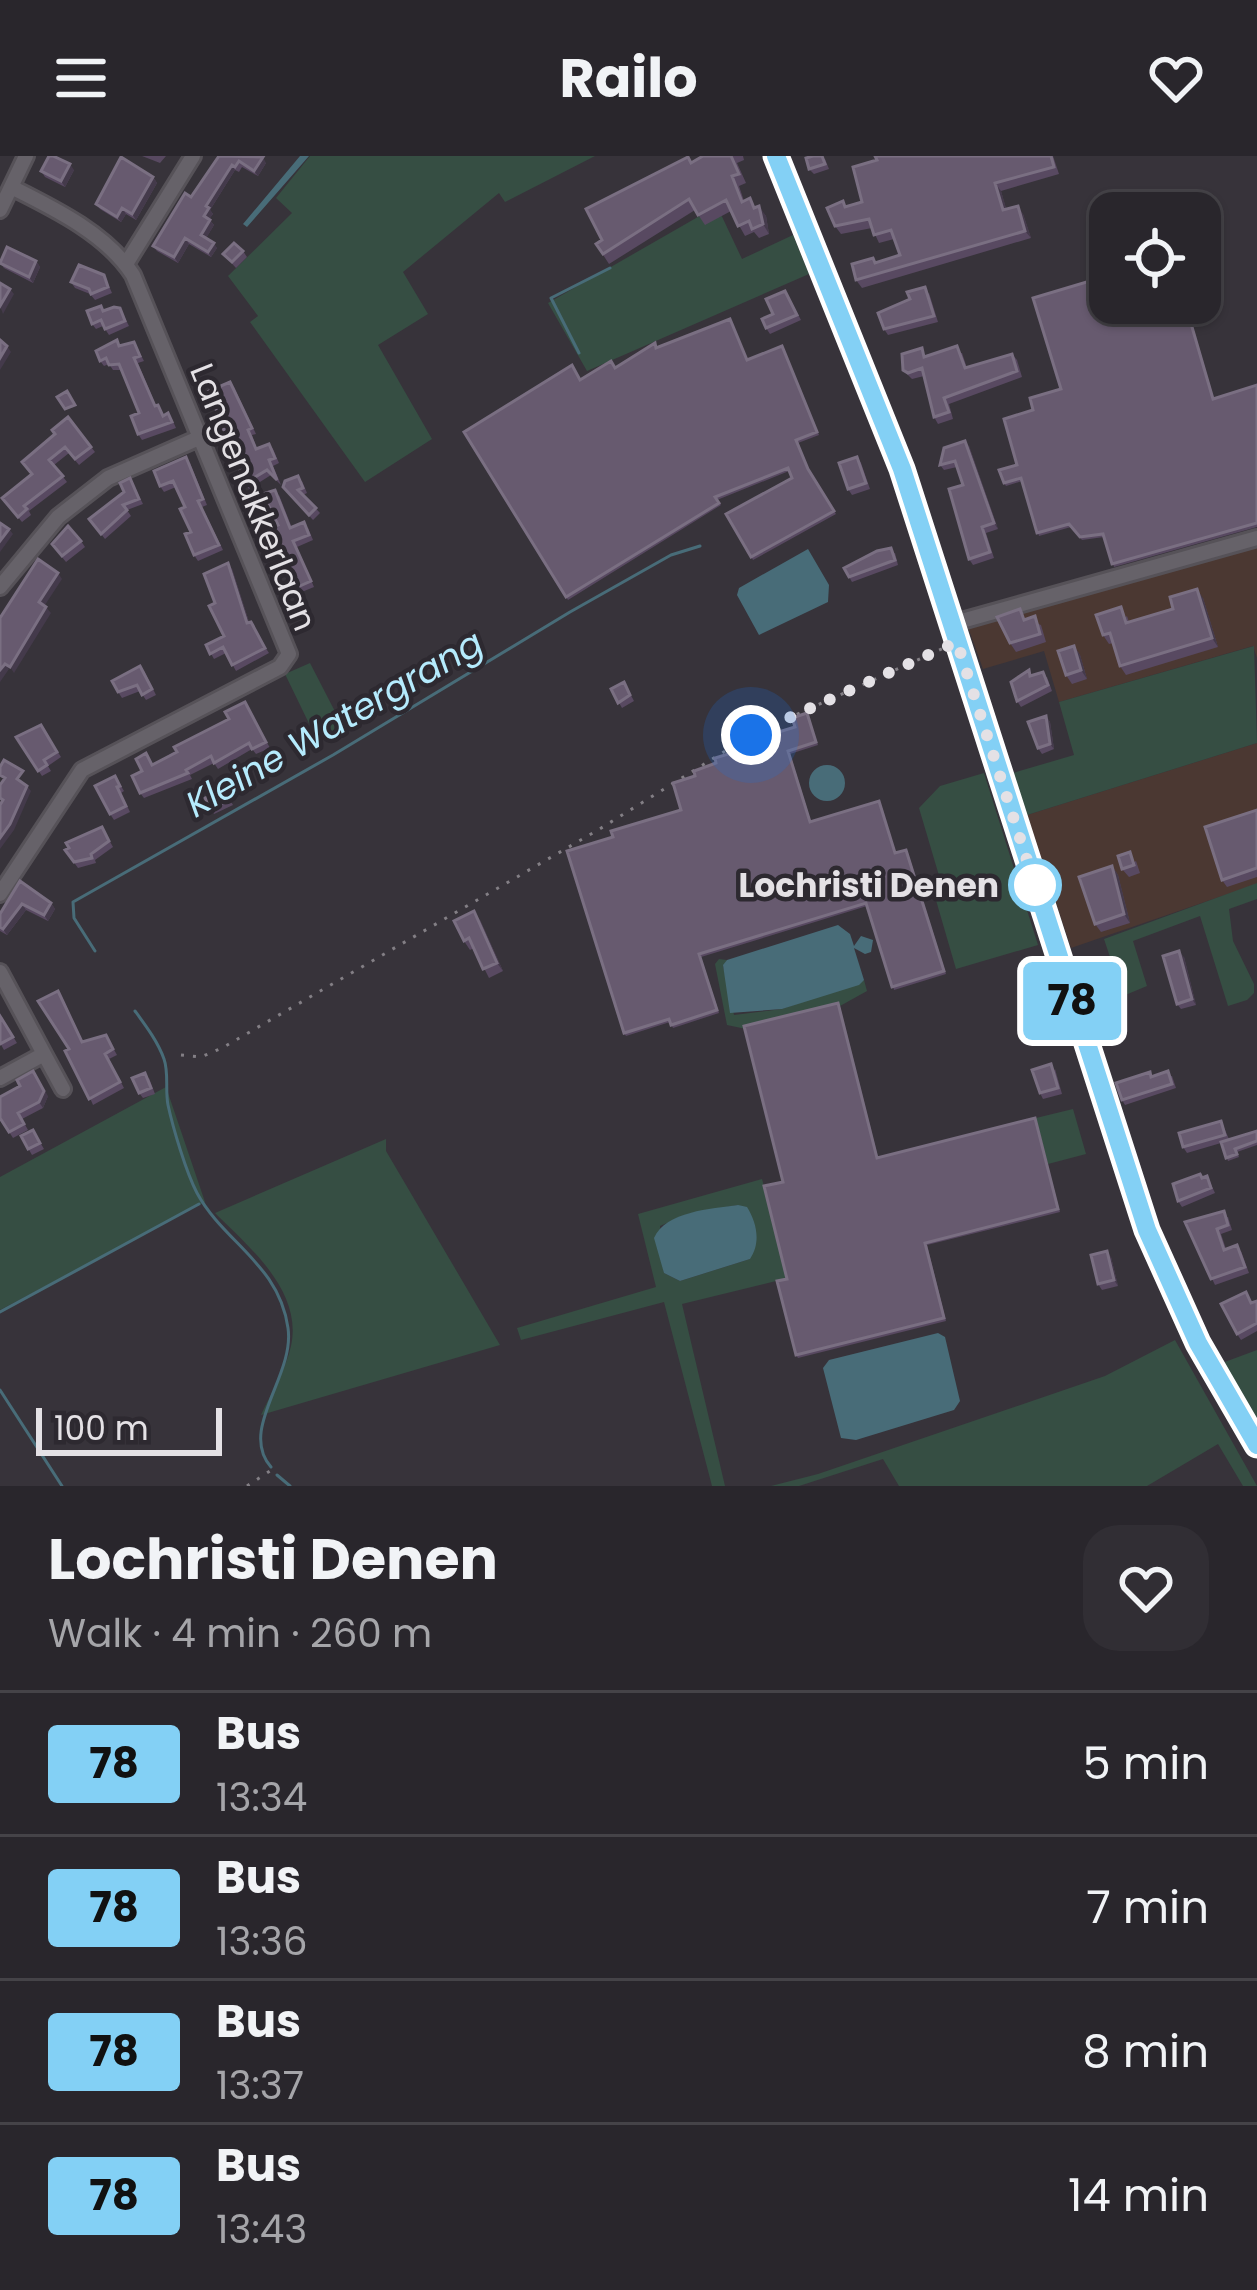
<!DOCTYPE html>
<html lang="en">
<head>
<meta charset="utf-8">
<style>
  :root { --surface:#29262c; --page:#312e34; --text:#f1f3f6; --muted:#a5a5a9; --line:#454348 }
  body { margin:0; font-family:Poppins,sans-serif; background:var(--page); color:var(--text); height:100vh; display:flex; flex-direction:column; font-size:45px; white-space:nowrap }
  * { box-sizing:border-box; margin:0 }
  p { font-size:39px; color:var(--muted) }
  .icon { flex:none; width:66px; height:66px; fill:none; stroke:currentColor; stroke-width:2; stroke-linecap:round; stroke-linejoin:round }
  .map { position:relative; height:1330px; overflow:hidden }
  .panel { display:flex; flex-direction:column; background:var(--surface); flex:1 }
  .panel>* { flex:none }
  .badge { padding:0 24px; border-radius:9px; font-size:42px; line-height:78px }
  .buttons { position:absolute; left:1089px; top:36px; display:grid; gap:24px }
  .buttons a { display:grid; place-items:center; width:132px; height:132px; border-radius:24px; background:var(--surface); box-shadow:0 3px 9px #0004,0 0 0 3px var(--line); font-size:60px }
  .scale { position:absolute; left:36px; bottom:30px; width:186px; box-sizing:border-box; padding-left:12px; border:6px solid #e4e1e5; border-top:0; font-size:33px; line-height:42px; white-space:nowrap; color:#e4e1e5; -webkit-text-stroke:9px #2d2930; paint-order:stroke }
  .you { position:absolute; width:60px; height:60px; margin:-30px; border:9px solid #fff; border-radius:50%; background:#1a73e8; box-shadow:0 0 0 18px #1a73e833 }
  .map>.badge { position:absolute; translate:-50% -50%; box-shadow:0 0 0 6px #fff }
  .round { display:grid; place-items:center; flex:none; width:126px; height:126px; border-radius:36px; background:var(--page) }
  .summary { display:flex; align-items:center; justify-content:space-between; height:204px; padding:0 48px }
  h1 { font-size:57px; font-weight:700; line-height:90px }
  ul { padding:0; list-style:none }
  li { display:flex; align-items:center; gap:36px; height:144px; padding:0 48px; border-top:3px solid var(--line) }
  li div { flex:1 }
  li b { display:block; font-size:45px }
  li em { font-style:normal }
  li .badge { min-width:132px; font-weight:700; text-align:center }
  header { display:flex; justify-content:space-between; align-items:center; height:156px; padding:0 48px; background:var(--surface); font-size:54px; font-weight:700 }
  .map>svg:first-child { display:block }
  .industrial { fill:#4b3832 }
  .green { fill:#364e43; fill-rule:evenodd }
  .water { fill:#486c78 }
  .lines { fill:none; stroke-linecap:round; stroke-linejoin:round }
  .stream { stroke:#486c78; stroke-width:3 }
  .minor-casing { stroke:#565258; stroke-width:20 }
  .major-casing { stroke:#565258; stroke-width:22 }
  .path { stroke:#837f85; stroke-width:3; stroke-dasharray:3 9; stroke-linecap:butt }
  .minor { stroke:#666269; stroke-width:14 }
  .major { stroke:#569bbc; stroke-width:16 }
  .wall { fill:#584961 }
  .shaded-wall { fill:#443a4b }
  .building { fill:#675a6f; stroke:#7a6f82; stroke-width:3 }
  .line-casing { stroke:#fff; stroke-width:27 }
  .line { stroke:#83d0f5; stroke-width:18 }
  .walk { stroke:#e4e1e5; stroke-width:12; stroke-dasharray:0 21.6 }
  .stop-dot { fill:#fff; stroke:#83d0f5; stroke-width:6 }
  .labels { text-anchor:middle; stroke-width:9; stroke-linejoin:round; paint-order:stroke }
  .street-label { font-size:33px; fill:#e4e1e5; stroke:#2d2930 }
  .stop-label { font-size:33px; font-weight:bold; fill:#e4e1e5; stroke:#2d2930; text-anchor:end }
  .water-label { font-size:36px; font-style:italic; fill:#b5ebfd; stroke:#2d2930 }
</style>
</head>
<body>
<header><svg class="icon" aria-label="menu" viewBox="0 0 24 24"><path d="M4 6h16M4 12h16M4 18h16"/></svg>Railo<svg class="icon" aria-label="heart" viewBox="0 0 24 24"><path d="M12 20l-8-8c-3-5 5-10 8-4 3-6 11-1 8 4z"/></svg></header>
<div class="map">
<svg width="1257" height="1330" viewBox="0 0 1257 1330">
  <rect width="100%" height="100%" fill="#37333a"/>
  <path class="industrial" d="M1257 374V502L1253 490 1059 546 1044 495 983 513 964 460Z
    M1257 587V728L1071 792 1027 659Z"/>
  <path class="green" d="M310 0H595L505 46 499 37 403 116 428 158 378 189 432 283 365 326 250 166 258 160 228 120 292 57 276 42Z
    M717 50 742 103 793 79 809 118 587 215 548 147Z
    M1254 490 1257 587 1027 659 1013 617 1074 599 1059 546Z
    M310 507 343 571 317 584 285 518Z
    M984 617 1038 789 956 813 931 727 940 723 919 652 940 630Z
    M1257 727V743L1229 753 1233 785 1254 828V837L1247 844 1228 850 1200 760 1133 785 1147 830 1123 840 1104 783Z
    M719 803 727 804 723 810 734 859 782 853 864 824 867 835 840 850 746 873 727 869 715 808Z
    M166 931 205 1046 0 1154V1021Z
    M1073 953 1086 998 1048 1008 1036 962Z
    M386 983V995L500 1189 261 1259C271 1237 286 1213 291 1190 303 1135 249 1091 215 1057Z
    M762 1023 788 1122 682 1148 725 1330H712L664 1146 521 1184 517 1172 656 1131 638 1058ZM738 1049 750 1103 680 1125 664 1117 660 1070 688 1058Z
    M1175 1184 1257 1330H1243L1218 1288 1147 1330H899L883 1303 799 1330H771L818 1318 1105 1220Z
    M1257 1194V1265H1255L1222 1207Z"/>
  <path class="water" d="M300 0H309L247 71 243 68Z
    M808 393 829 429 828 446 759 479 737 439 739 432Z
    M809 627a18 18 0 1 1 36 0a18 18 0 1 1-36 0Z
    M838 769 850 778 854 790 861 780 873 784 871 796 865 798 854 792 864 824 859 829 782 853 730 857 723 809 727 804Z
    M738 1049 747 1051C757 1067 761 1087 750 1103L680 1125 664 1117 654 1082C666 1055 711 1053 738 1049Z
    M938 1177 945 1181 960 1245 954 1254 856 1284 841 1282 823 1212 829 1204Z"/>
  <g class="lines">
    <path class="stream" d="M579 197 551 142 610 112
      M95 795 74 762 73 746 333 599 570 456 671 399 700 390
      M135 855C146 870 158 886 164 903 169 917 165 934 168 949 173 972 186 1016 197 1037 224 1087 279 1108 288 1172 295 1220 238 1273 271 1311
      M0 1156 199 1048
      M0 1234 62 1330
      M277 1319 290 1330"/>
    <defs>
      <path id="minor" d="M0 54 26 0
        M126 108 193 0
        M0 431 58 361 108 322 201 281
        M951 468 1257 382
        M0 738 82 614 280 511 289 498 133 119C107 78 53 52 11 31
        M0 816 44 898 0 922
        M44 898 63 933"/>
      <path id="major" d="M776 0 902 313 1147 1074 1198 1187 1257 1289"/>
    </defs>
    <use href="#minor" class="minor-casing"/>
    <use href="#major" class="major-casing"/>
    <path class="path" d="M181 899 201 901 222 892 598 674 751 579 944 492
      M247 1330 276 1311"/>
    <use href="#minor" class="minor"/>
    <use href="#major" class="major"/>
  </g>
  <path class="wall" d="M142 0H166L160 7Z
    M219 0 266 7 258 20 242 11 239 16 235 14 210 54 213 58 209 63 214 69 206 82 217 92 211 101 189 88 178 107 157 95 153 90 191 41Z
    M703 0H743L744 4 737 7 746 27 739 30 744 45 757 51 766 60 769 78 759 82 754 76 745 80 731 55 705 69 695 54 609 108 596 88 691 6Z
    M875 0H1053L1059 18 1001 35 1006 53 1023 58 1031 82 862 132 856 124 876 106 900 99 894 83 879 87 872 72 841 78 835 70 846 51 862 46 877 4Z
    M825 3 829 13 814 18 809 13Z
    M74 14 65 31 45 21 41 15Z
    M153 21 157 27 136 64 126 58 121 66 100 53 96 48Z
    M243 95 247 101 236 112 223 98Z
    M36 105 40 111 33 127 4 112 0 107Z
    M104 119 112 137 95 144 90 138 75 132 71 126Z
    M929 137 938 166 888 179 884 173Z
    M789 141 801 164 770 178 766 172 773 158Z
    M1110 147H1186L1214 243 1257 229V371L1114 411 1104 381 1082 384 1071 371 1039 380 1022 325 1006 330 1004 327 1017 309 1033 254 1061 233Z
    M101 150 105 155 120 152 129 170 109 179 103 170 96 173 92 168Z
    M134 186 144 205 138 207 156 250 158 249 164 259 172 263 176 272 142 284 138 278 139 257 122 214H113L109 208 104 210 100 205 119 190Z
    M657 192 748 203 784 193 819 279 798 287 810 316 836 358 753 404 726 358 792 322 789 315 717 344 721 349 568 444 566 441 580 224 615 212Z
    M962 197 967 212 1012 198 1017 204 1022 221 949 248 953 263 938 268 934 261 924 220 912 223 903 214 927 200Z
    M234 231 256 278 252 279 257 293 269 288 273 293 279 307 273 310 281 329 271 319 249 333 245 327 248 312 242 293 234 296 230 290Z
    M68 261 95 296 79 309 69 297 54 309 67 326 29 355 31 359 22 366 2 342 32 318 55 278Z
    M969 290 998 373 986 377 994 402 973 409 969 403 963 329 957 311 944 314 940 309Z
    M857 301 861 307 870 333 852 339 848 333Z
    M190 307 207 349 202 351 223 394 198 405 194 399 185 351 176 331 164 336 160 330Z
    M130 322 143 348 127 354 131 360 105 383 89 363 124 336Z
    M302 325 307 337 303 339 320 357 313 364 283 331Z
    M279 339 292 372H308L313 384 297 391 314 431 297 438 293 433 278 369Z
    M81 385 85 391 66 406 56 394Z
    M895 397 898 409 852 426 844 412Z
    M232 413 249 466 269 497 236 515 226 497 214 503 206 489 224 480 215 447Z
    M1203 442 1218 491 1126 519 1120 510 1113 487 1109 488 1103 479 1127 460 1129 466Z
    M1027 463 1041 469 1046 486 1016 496 1010 487Z
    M1074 490 1080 499 1087 523 1072 528 1066 519Z
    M144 515 156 539 146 544 140 535 122 542 118 536Z
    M1032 519 1047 521 1052 535 1021 551 1017 545Z
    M624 526 634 545 622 552 611 533Z
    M245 546 270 592 256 598 252 593 218 613 214 607 190 619 192 623 144 642 140 637 142 615 229 563Z
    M807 557 818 589 790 598 811 666 879 645 896 697 906 694 908 697 946 818 894 834 867 750 701 801 719 857 673 872 670 866 626 880 624 877 613 681 681 654 695 620 738 595 795 571Z
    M1046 560 1050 566 1054 593 1042 598 1038 592Z
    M41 569 61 601 48 610 51 615 42 620 16 581Z
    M115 620 124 635 121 637 130 656 114 664 110 658Z
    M225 635 233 649 214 658 211 652Z
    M1257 654V721L1227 731 1222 724Z
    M102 671 113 691 95 704 96 707 78 712 65 694Z
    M1136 705 1140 717 1129 721 1122 713Z
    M1112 710 1118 719 1130 767 1101 776 1095 768Z
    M20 725 51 747 55 753 48 765 26 754 7 779 0 775V758Z
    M480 764 503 815 489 822 474 792 470 794 464 785Z
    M1184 801 1196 849 1181 853 1177 848Z
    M62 841 83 886 106 879 117 899 109 903 124 932 93 949 69 893Z
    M838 847 878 1002 1035 962 1060 1056 927 1089 946 1165 798 1202 796 1199 787 1123 783 1026Z
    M0 859 17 887 4 894 0 887Z
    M1055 913 1062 938 1043 943 1040 937Z
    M1172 920 1176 932 1125 949 1122 944 1151 921Z
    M149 922 155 938 143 942 139 937Z
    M48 940 43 952 22 963 28 974 13 982 0 962Z
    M1221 965 1229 983 1257 975V989L1237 996 1239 1001 1228 1005 1221 987 1187 997 1183 991Z
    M33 974 44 993 32 999 21 980Z
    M1207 1020 1215 1037 1182 1051 1178 1045 1202 1022Z
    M1228 1061 1232 1074 1221 1078 1226 1093 1241 1095 1249 1117 1215 1129 1185 1066Z
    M1111 1101 1118 1130 1102 1134 1098 1128Z
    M1257 1145V1175L1241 1184 1237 1178 1252 1147Z"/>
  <path class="shaded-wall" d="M263 1 266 7 258 20 254 15Z
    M70 8 74 14 65 31 61 25Z
    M232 9 235 14 210 54 213 58 208 65 204 60 206 50Z
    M153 21 157 27 136 64 132 58Z
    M995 27 1001 35 1009 62 1003 54Z
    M759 50 766 60 769 78 763 68Z
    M1018 50 1023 58 1031 82 1025 75Z
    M122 52 126 58 121 66 117 61Z
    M210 64 214 69 205 84 201 79Z
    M185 82 189 88 178 107 174 101Z
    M214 87 217 92 211 101 208 96Z
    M36 105 40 111 33 127 29 121Z
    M10 133 14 138 3 158 0 150Z
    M7 190 11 196 0 214V202Z
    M965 285 969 290 998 373 994 367Z
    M9 373 13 378 0 396V385Z
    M228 407 232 413 251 472 247 467Z
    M58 417 62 423 43 452 39 446Z
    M1197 433 1203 442 1218 491 1212 482Z
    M46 451 51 457 14 517 10 511Z
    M1074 490 1080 499 1087 523 1081 514Z
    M5 508 9 513 0 526V514Z
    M1046 560 1050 566 1054 593 1050 588Z
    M27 630 31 635 14 674 0 693V682Z
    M1112 710 1118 719 1130 767 1124 758Z
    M51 747 55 753 48 765 44 759Z
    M22 748 26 754 7 779 3 773Z
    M474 755 480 764 503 815 497 807Z
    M1179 795 1184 801 1196 849 1192 843Z
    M838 847 840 850 879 1005 877 1002Z
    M37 921 48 940 43 952 39 946Z
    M1107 1095 1111 1101 1118 1130 1114 1124Z"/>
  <path class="building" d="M49 0H53L70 8 61 25 41 15Z
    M219 0 263 1 254 15 239 5 235 11 232 9 206 50 209 52 204 60 210 64 201 79 214 87 208 96 185 82 174 101 153 90 185 37 191 41Z
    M703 0H731L739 18 732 20 742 46 750 42 754 52 759 50 763 68 752 73 749 65 738 70 726 44 698 59 689 43 603 98 596 88 602 84 586 53 688 1 691 7Z
    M813 0H822L825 8 809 13 806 2Z
    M875 0H1051L1054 11 995 27 1003 54 1018 50 1025 75 856 124 852 108 873 102 875 107 900 99 891 74 874 79 869 63 835 70 827 52 843 45 845 51 862 46 853 11 877 4Z
    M121 1 153 21 132 58 122 52 117 61 96 48Z
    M234 87 243 95 232 106 223 98Z
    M7 91 36 105 29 121 0 107Z
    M79 109 104 119 108 131 91 138 89 133 71 126Z
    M1110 119V147H1185L1213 243 1257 229V367L1112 408 1103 378 1080 381 1069 368 1037 377 1021 322 1004 327 999 314 1017 309 1004 263 1033 254 1030 242 1061 233 1033 142Z
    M0 127 10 133 0 150Z
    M925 131 934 160 884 173 878 157 910 143 907 136Z
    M785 135 797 159 766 172 762 163 773 158 766 143Z
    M101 150 103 155 114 151 120 152 125 165 105 173 101 164 92 168 87 155Z
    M730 163 747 204 782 190 817 276 796 284 808 313 834 355 751 401 726 358 792 322 788 312 715 341 719 347 566 441 464 276 572 209 580 224 611 205 615 212 655 187 656 192Z
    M0 184 7 190 0 202Z
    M117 184 119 190 134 186 140 200 134 202 155 250 158 249 163 260 168 257 172 266 138 278 131 260 139 257 119 208 109 209 106 202 100 205 96 195Z
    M957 190 965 212 1012 198 1017 215 944 242 949 256 934 261 922 212 908 217 903 214 902 198 922 192 924 201Z
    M230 226 252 272 248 274 256 293 269 288 275 302 269 304 277 324 267 314 245 327 240 315 248 312 239 286 230 290 209 235Z
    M67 235 75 249 65 253 57 241Z
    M68 261 91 291 75 303 65 291 49 304 63 320 24 350 27 353 18 361 2 342 32 318 22 306 55 278 52 274Z
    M965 285 994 367 982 371 990 396 969 403 949 333 963 329 955 305 940 309 944 292Z
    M186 301 203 343 198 345 219 389 194 399 185 378 191 376 180 353 185 351 173 325 160 330 154 315Z
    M857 301 866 327 848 333 839 307Z
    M298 320 303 332 298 334 316 352 309 359 283 331 285 325Z
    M130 322 139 343 123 349 127 354 101 378 89 363 124 336 120 327Z
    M275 334 290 372 304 366 309 379 293 385 311 425 293 433 284 407 287 406 273 371 278 369 263 338Z
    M0 367 9 373 0 385Z
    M68 370 81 385 62 400 52 388Z
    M891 392 895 404 849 421 844 412 877 395Z
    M38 403 58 417 39 446 46 451 10 511 5 508 0 514V462Z
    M228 407 247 467 251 466 265 492 232 509 223 491 210 498 206 489 224 480 209 450 215 447 204 418Z
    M1197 433 1212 482 1120 510 1110 477 1103 479 1096 459 1121 451 1126 467 1173 453 1170 441Z
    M1020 453 1024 464 1035 460 1040 478 1010 487 997 461Z
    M1074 490 1081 514 1066 519 1058 495Z
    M140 510 152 533 142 539 137 529 118 536 112 525Z
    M1029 514 1030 520 1043 516 1048 529 1017 545 1011 526Z
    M624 526 630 539 618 547 611 533Z
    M245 546 266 586 252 593 249 587 214 607 211 600 186 614 188 617 140 637 132 620 142 615 136 603 146 597 152 609 177 596 174 591 229 563 225 556Z
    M807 557 816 586 788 595 810 666 879 645 895 697 906 694 944 815 892 831 866 747 699 798 717 854 671 869 669 863 624 877 567 695 613 681 611 675 681 654 673 627 695 620 694 615 716 607 715 602 738 595 736 589 795 571 792 562Z
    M1046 560 1050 588 1038 592 1028 566Z
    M41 569 57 596 44 604 47 609 38 615 16 581Z
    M4 604 23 615 17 623 27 630 10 668 0 682V649L3 644 0 642V629L5 622 0 619V611Z
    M115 620 120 630 117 631 126 650 110 658 95 630Z
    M225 635 229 644 211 652 205 642Z
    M1257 654V712L1222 724 1205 671Z
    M102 671 109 685 91 698 92 702 74 706 65 694 69 692 66 687Z
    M1130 696 1134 709 1122 713 1118 700Z
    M1112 710 1124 758 1095 768 1079 721Z
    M20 725 51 747 44 759 22 748 3 773 0 771V758Z
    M474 755 497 807 483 813 469 782 464 785 454 765Z
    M1179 795 1192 843 1177 848 1163 800Z
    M58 835 82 886 106 879 113 893 105 898 120 926 89 943 65 895 69 893 38 845Z
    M838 847 877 1002 1035 962 1058 1053 925 1087 944 1162 796 1199 777 1125 787 1123 764 1030 783 1026 744 870Z
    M0 860 13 881 0 888Z
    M1051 908 1058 932 1040 937 1032 914Z
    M33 915 44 935 39 946 18 957 24 968 9 976 0 962V941L20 930 17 924Z
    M1168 915 1172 928 1122 944 1116 927 1150 916 1151 921Z
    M145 917 151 932 139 937 132 922Z
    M1221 965 1225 979 1183 991 1179 977Z
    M33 974 40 987 28 993 21 980Z
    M1257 975V985L1235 993 1237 998 1226 1002 1221 986Z
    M1200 1018 1202 1022 1207 1020 1211 1032 1178 1045 1173 1028Z
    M1224 1055 1228 1069 1217 1073 1224 1094 1237 1089 1245 1111 1211 1123 1185 1066Z
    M1107 1095 1114 1124 1098 1128 1091 1099Z
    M1246 1136 1251 1147 1257 1145V1167L1237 1178 1221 1148Z"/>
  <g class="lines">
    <defs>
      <path id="line" d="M776 0 902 313 1147 1074 1198 1187 1257 1289"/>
    </defs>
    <use href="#line" class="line-casing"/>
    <use href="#line" class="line"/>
    <path class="walk" d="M751 579 957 486 1035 729"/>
  </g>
  <circle class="stop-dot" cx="1035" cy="729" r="24"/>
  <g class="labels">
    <g class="street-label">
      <text transform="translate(254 341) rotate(68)" y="12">Langenakkerlaan</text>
    </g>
    <g class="stop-label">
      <text x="999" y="741">Lochristi Denen</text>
    </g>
    <g class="water-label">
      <text transform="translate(334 567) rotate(-30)" y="13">Kleine Watergrang</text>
    </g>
  </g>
</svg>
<div class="buttons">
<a><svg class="icon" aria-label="locate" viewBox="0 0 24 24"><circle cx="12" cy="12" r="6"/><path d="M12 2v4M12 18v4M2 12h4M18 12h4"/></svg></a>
</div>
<div class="scale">100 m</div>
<div class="you" style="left:751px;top:579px"></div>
<b class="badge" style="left:1072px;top:845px;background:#83d0f5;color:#111">78</b>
</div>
<section class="panel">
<div class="summary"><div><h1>Lochristi Denen</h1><p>Walk · 4 min · 260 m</p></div><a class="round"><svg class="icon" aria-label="heart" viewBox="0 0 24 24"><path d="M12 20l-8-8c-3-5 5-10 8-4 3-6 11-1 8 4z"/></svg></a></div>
<ul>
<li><span class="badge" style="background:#83d0f5;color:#111">78</span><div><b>Bus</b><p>13:34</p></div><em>5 min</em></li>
<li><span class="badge" style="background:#83d0f5;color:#111">78</span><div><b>Bus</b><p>13:36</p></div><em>7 min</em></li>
<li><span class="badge" style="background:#83d0f5;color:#111">78</span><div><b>Bus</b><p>13:37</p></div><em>8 min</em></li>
<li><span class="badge" style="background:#83d0f5;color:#111">78</span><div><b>Bus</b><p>13:43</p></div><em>14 min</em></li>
</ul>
</section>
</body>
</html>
